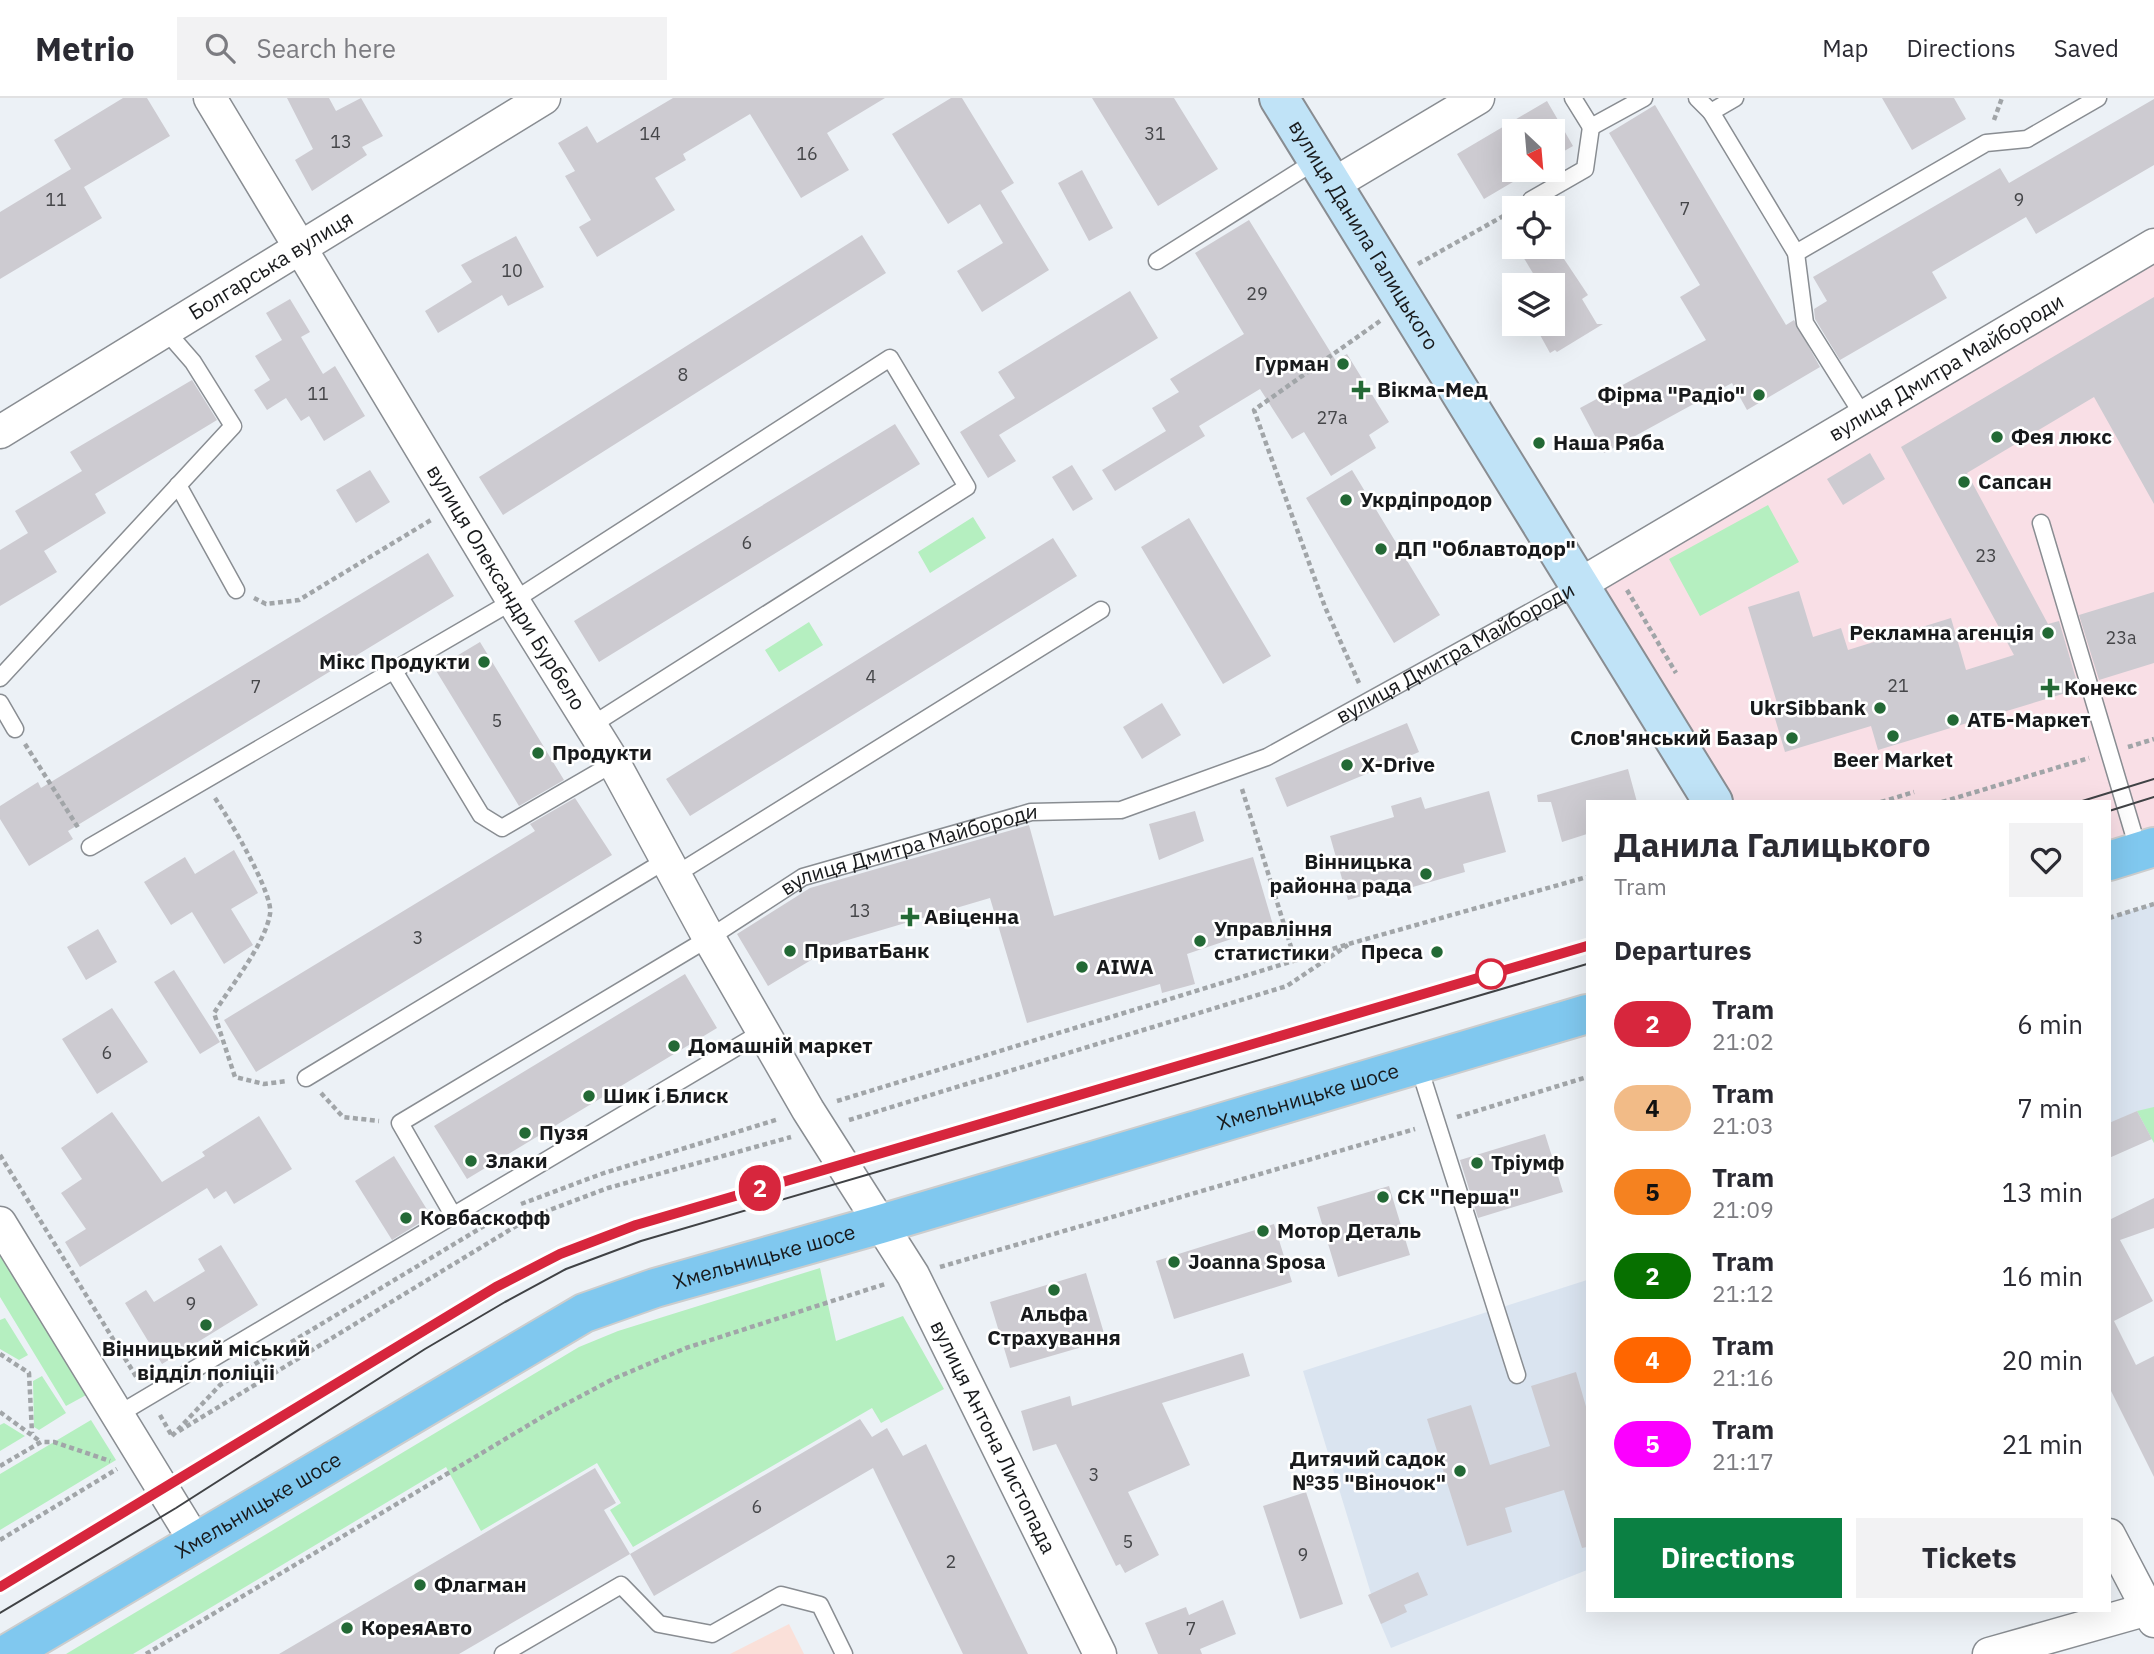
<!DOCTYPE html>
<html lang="en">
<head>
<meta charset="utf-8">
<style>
  :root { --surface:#fff; --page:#f2f2f3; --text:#2b2b33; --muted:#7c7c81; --line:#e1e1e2; --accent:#0b8043 }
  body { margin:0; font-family:"IBM Plex Sans",sans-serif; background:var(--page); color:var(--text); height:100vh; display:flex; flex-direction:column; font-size:26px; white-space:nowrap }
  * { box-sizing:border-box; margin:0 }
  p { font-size:23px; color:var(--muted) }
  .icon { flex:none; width:38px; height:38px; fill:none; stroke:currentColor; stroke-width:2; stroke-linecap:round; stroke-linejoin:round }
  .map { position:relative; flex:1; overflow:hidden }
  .details { position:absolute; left:1586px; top:702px; width:525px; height:812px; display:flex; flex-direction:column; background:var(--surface); border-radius:0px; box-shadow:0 7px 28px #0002 }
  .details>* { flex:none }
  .badge { padding:0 14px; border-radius:23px; font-size:24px; line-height:46px }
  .needle { width:46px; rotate:154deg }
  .fabs { position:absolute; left:1502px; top:21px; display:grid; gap:14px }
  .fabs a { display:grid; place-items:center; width:63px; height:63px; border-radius:0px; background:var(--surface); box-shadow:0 7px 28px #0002; font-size:35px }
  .map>.badge { position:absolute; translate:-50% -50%; box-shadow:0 0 0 4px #fff }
  h2 { padding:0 28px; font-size:26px; line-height:63px }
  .round { display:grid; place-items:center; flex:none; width:74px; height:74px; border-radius:0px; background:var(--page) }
  .summary { display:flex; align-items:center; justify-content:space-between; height:119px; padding:0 28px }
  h1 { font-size:33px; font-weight:800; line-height:52px }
  .button { display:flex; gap:14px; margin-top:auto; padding:14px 28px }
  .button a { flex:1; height:80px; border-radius:0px; background:var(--accent); color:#fff; font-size:28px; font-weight:800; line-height:80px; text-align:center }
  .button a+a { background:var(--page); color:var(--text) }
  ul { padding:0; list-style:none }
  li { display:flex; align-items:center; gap:21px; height:84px; padding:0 28px }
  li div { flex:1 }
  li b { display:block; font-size:26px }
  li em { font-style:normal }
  li .badge { min-width:77px; font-weight:700; text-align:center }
  header { display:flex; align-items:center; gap:42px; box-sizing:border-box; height:98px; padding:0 35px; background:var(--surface); border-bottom:2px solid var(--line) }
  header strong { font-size:33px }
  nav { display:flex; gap:38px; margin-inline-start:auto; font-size:24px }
  .search { width:490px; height:63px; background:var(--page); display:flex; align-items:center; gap:18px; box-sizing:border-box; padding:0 24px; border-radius:0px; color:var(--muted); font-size:26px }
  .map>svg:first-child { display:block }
  .commercial { fill:#f9dfe6 }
  .industrial { fill:#fae0d9 }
  .built { fill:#dae4f0 }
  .green { fill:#b5efc0 }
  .building { fill:#cdcbd1 }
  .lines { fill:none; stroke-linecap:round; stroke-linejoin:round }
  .service-casing { stroke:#898d92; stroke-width:19 }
  .minor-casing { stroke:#898d92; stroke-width:35 }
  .secondary-casing { stroke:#898d92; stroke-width:42 }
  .primary-casing { stroke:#cccdcd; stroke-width:42 }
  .path { stroke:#a1a5a8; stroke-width:4.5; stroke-dasharray:5 3.5; stroke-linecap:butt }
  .service { stroke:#fff; stroke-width:16 }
  .minor { stroke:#fff; stroke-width:32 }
  .secondary { stroke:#c0e3f7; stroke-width:38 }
  .primary { stroke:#80c8ef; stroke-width:38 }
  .tram { stroke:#404245; stroke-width:2 }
  .line-casing { stroke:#fff; stroke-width:16 }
  .line { stroke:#d7263d; stroke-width:10 }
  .poi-dot { fill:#236935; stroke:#fff; stroke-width:2.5 }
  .stop-dot { fill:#fff; stroke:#d7263d; stroke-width:3.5 }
  .labels { text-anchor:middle; stroke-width:5; stroke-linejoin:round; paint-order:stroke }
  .number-label { font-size:18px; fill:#454649 }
  .street-label { font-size:21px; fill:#181a1c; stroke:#fff }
  .poi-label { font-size:21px; font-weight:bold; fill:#181a1c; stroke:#fff; text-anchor:start }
</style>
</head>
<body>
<header>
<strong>Metrio</strong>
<div class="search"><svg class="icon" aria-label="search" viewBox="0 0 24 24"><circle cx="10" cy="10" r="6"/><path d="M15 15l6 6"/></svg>Search here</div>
<nav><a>Map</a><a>Directions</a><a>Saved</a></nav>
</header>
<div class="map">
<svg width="2154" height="1556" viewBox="0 0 2154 1556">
  <rect width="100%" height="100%" fill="#ecf1f6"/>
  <path class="commercial" d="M2154 148V733L2109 746V704L1714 703 1579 488Z"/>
  <path class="industrial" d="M789 1526 804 1556H730Z"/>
  <path class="built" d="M2154 806V1045L2137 1013 2109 1026V820Z
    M1587 1182V1472L1391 1550 1379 1522 1303 1273Z"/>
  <path class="green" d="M1768 407 1799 464 1700 518 1669 461Z
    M973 419 986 440 930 475 918 454Z
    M809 524 823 547 779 574 765 552Z
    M2154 1009V1045L2137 1013Z
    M0 1151 88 1296 66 1308 0 1199Z
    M820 1170 836 1243 903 1218 944 1291 881 1325 872 1310 633 1449 610 1412 621 1405 597 1365 481 1433 446 1369 133 1556H66L579 1249 618 1233Z
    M5 1220 28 1257 19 1262 0 1251V1222Z
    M42 1278 66 1315 39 1332 34 1329 33 1283Z
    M91 1322 116 1362 0 1432V1376Z
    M4 1325 25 1338 0 1353V1327Z"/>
  <path class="building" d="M123 0H147L170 38 84 89 102 120 0 181V114L71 71 54 42Z
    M287 0H329L336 13 361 0 383 38 362 49 367 57 312 93 295 62 313 51Z
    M673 0H885L827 35 849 72 801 100 750 16 683 56 686 62 655 80 675 112 597 159 579 129 591 122 565 78 575 73 558 45 587 28 597 45Z
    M951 0H962L1014 85 1001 93 1049 172 982 214 957 173 1003 145 980 106 948 126 892 36Z
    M1092 0H1174L1218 71 1158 108Z
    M1882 0H1954L1966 21 1912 52Z
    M2154 1V67L2036 136 2026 119 1932 174 1947 200 1840 262 1815 221 1814 211 1827 203 1813 179 2000 70 2009 85Z
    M1547 3 1573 48 1552 60V33H1514V72H1533L1484 101 1457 56Z
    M1655 7 1786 227 1794 222 1820 269 1747 312 1732 285 1604 355 1580 310 1706 242 1680 199 1700 187 1609 35Z
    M1082 72 1113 130 1089 143 1058 85Z
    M1249 122 1336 263 1347 256 1389 324 1369 337 1376 350 1331 378 1304 334 1292 341 1260 291 1199 328 1205 338 1115 393 1102 372 1166 333 1152 310 1179 294 1170 281 1244 236 1195 155Z
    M862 137 886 175 503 417 479 379Z
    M516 138 544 189 508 208 502 197 438 235 425 213 472 184 461 167Z
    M1537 149H1556L1588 197 1582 201 1597 226H1603L1557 254 1555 252 1550 255 1534 226H1564L1552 207V187H1540L1522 157Z
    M1130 193 1158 240 999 337 1016 363 988 380 960 334 1015 300 998 274Z
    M2154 199V406L2094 299 1967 375 2048 526 2059 523 2079 591 1878 652 1871 628 1785 654 1771 607 1777 605 1748 509 1799 493 1813 539 1841 530 1848 552 1951 520 1966 572 2014 557 1901 349Z
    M290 201 310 234 301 239 323 276 335 268 365 318 324 343 309 318 301 323 286 300 267 312 254 292 270 282 255 258 282 242 266 215Z
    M192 282 217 322 95 396 106 415 44 453 57 474 0 508V452L28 435 15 413 82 373 70 354Z
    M895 326 920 366 599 564 574 523Z
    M1870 355 1885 381 1843 407 1827 381Z
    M1072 367 1093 401 1073 413 1052 379Z
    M370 372 390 404 356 425 336 392Z
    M1352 372 1440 517 1394 545 1306 400Z
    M1189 420 1271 558 1223 586 1141 449Z
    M1053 440 1077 478 690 718 666 681Z
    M428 455 454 498 68 733 73 741 29 768 0 721V708L38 684 41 690Z
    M2154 494V565L2099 582 2079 517Z
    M480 544 564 682 519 708 435 571Z
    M1162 605 1181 637 1142 661 1123 629Z
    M1407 625 1419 654 1287 709 1275 680Z
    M1628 671 1637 704H1587V736L1562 744 1551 704H1538L1537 697Z
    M1489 693 1506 754 1463 766 1465 774 1392 795 1390 790 1348 802 1330 738 1394 719 1391 708 1421 699 1425 711Z
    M575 700 612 757 256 974 224 922 535 733 530 726Z
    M1195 713 1204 743 1159 762 1149 726Z
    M1029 727 1054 818 1253 759 1273 827 1187 856 1195 886 1162 895 1160 886 1027 925 990 800 841 844 768 888 737 836 810 790Z
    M234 752 258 795 231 811 253 847 224 866 192 814 171 827 144 784 185 759 195 776Z
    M98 831 117 864 86 882 67 849Z
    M174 872 220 944 200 956 154 884Z
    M685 876 717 930 467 1081 434 1028Z
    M112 910 148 964 97 996 62 941Z
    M2137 1013 2152 1041 2109 1060V1025Z
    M112 1014 162 1084 205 1058 202 1054 259 1018 292 1071 234 1106 226 1093 214 1101 207 1090 80 1169 65 1144 86 1131 61 1095 82 1081 61 1050Z
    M1545 1036 1563 1094 1478 1120 1460 1062Z
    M394 1058 431 1118 392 1142 355 1083Z
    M1389 1088 1410 1157 1338 1179 1317 1109Z
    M2154 1100V1130L2120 1142 2153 1203 2114 1223 2136 1267 2154 1258V1379L2109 1289V1122Z
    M1274 1126 1292 1184 1174 1221 1156 1163Z
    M221 1147 258 1207 162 1266 125 1205 146 1192 154 1204 205 1173 198 1161Z
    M1086 1175 1106 1242 1010 1270 990 1204Z
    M1243 1255 1250 1278 1162 1305 1190 1367 1128 1394 1159 1457 1125 1475 1120 1466 1116 1468 1056 1346 1033 1353 1021 1313 1070 1298 1072 1308Z
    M1576 1274 1587 1312V1449L1582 1450 1564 1392 1505 1410 1512 1434 1467 1448 1427 1321 1471 1307 1490 1367 1550 1348 1531 1288Z
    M860 1321 872 1339 887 1330 903 1358 926 1346 1028 1556H963L873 1370 654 1498 630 1456Z
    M595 1370 616 1405 604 1412 630 1456 459 1556H279Z
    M1306 1394 1343 1506 1300 1521 1263 1408Z
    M1418 1474 1428 1497 1404 1507 1407 1514 1381 1526 1368 1497Z
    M1223 1502 1236 1536 1200 1551 1202 1556H1158L1145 1525 1186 1509 1189 1517Z"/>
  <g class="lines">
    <defs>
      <g id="service">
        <path d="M1573 0 1591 29 1644 0"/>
        <path d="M1697 0 1711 14"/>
        <path d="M1735 0 1711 14 1796 155 1805 225 1864 319"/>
        <path d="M1531 102 1585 71 1591 29"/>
        <path d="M1796 155 1986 45 2027 41 2098 0"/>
        <path d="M1157 163 1317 62"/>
        <path d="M178 387 236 492"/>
        <path d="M2041 425 2139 754"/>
        <path d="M394 573 481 717 502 730 614 665"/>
        <path d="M0 580 233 328 193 264 166 233"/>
        <path d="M0 605 15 631"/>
        <path d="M90 749 513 503 890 260 967 389 592 627"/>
        <path d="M675 777 1101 512"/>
        <path d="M1418 966 1517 1277"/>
        <path d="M306 980 668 761"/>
        <path id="s1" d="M453 1117 400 1025 709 840 803 779 1031 714 1121 712 1267 659 1577 488"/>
        <path d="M119 1316 764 933"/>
        <path d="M503 1556 621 1487 659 1526 712 1536 781 1497 820 1507 844 1556"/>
      </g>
      <g id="minor">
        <path id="s2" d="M210 0 513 503 614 665 709 840 808 1012 913 1177 1100 1556"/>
        <path d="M1332 87 1478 0"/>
        <path id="s3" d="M0 334 544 0"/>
        <path id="s4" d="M1577 488 2154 147"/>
        <path d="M0 1125 196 1445"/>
        <path d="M2109 1437 2154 1523"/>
        <path d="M1989 1556 2148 1511"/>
      </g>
      <g id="secondary">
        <path id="s5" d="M1279 0 1713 704"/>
      </g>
      <g id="primary">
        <path d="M2109 763 2154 749"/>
        <path id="s6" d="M7 1556 584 1215 655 1190 881 1126 1587 916"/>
      </g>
    </defs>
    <use href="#service" class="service-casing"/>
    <use href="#minor" class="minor-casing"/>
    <use href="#secondary" class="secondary-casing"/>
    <use href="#primary" class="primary-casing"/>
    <path class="path" d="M1994 22 2002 0
      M1418 166 1514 112
      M1627 492 1676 575
      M254 500 266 506 299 502 431 422
      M1359 585 1325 509 1254 312 1380 223
      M25 646 79 731
      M2128 649 2154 641
      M1242 691 1295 862
      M215 700C228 719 274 796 270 816 265 846 231 888 214 915L235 979 264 986 287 983
      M1881 704 1914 694
      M1942 704 2089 660
      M2109 820 2154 806
      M321 995 343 1019 379 1023
      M837 1003 1352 845 1587 779
      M1457 1019 1587 979
      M849 1022 1287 888 1348 847
      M0 1057 137 1280
      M521 1106 604 1075 779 1021
      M940 1169 1415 1031
      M0 1256 29 1275 32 1335
      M0 1314 41 1344
      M160 1317 172 1338
      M179 1333 531 1119 608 1090 791 1039
      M172 1338 220 1287 484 1128
      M0 1368 41 1344H54L110 1363
      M0 1442 117 1371
      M146 1556 547 1316 613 1281 686 1250 885 1186"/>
    <use href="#service" class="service"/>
    <use href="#minor" class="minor"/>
    <use href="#secondary" class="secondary"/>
    <use href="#primary" class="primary"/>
    <path class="tram" d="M2079 704 2154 681
      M2109 713 2154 699
      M0 1489 496 1189 560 1156 636 1127 1587 848
      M0 1515 176 1410 425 1251 505 1204 566 1171 641 1143 1587 866"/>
  </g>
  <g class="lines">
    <defs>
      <path id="line" d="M0 1489 496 1189 560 1156 636 1127 1587 848"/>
    </defs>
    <use href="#line" class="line-casing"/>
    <use href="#line" class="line"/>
  </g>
  <g class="poi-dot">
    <circle cx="1343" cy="266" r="7"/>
    <path d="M1357.5 281.5h7v7h7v7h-7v7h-7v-7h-7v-7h7z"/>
    <circle cx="1759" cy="297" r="7"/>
    <circle cx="1997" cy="339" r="7"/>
    <circle cx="1539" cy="345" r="7"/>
    <circle cx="1964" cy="384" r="7"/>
    <circle cx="1346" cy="402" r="7"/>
    <circle cx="1381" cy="451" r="7"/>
    <circle cx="2048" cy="535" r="7"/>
    <circle cx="484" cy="564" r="7"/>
    <path d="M2046.5 579.5h7v7h7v7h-7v7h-7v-7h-7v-7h7z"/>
    <circle cx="1880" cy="610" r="7"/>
    <circle cx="1953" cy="622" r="7"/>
    <circle cx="1893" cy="638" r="7"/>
    <circle cx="1792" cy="640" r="7"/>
    <circle cx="538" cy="655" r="7"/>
    <circle cx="1347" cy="667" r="7"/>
    <circle cx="1426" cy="776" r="7"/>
    <path d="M906.5 808.5h7v7h7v7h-7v7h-7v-7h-7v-7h7z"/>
    <circle cx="1200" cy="843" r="7"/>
    <circle cx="790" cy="853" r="7"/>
    <circle cx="1437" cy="854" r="7"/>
    <circle cx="1082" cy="869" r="7"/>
    <circle cx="674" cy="948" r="7"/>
    <circle cx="589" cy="998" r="7"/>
    <circle cx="525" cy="1035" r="7"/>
    <circle cx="471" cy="1063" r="7"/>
    <circle cx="1477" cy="1065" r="7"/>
    <circle cx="1383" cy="1099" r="7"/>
    <circle cx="406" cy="1120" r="7"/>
    <circle cx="1263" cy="1133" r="7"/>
    <circle cx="1174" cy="1164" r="7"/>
    <circle cx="1054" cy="1192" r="7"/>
    <circle cx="206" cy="1227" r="7"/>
    <circle cx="1460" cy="1373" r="7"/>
    <circle cx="420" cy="1487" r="7"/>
    <circle cx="347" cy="1530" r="7"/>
  </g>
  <circle class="stop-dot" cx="1491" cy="876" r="14"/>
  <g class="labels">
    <g class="number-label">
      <text x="650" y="42">14</text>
      <text x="1155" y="42">31</text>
      <text x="341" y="50">13</text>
      <text x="807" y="62">16</text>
      <text x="56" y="108">11</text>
      <text x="2019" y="108">9</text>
      <text x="1685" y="117">7</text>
      <text x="512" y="179">10</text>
      <text x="1257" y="202">29</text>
      <text x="683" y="283">8</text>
      <text x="318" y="302">11</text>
      <text x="1332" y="326">27а</text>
      <text x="747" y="451">6</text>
      <text x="1986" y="464">23</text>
      <text x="2121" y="546">23а</text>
      <text x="871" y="585">4</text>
      <text x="1898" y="594">21</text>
      <text x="256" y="595">7</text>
      <text x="497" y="629">5</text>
      <text x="860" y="819">13</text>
      <text x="418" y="846">3</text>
      <text x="107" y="961">6</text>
      <text x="191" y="1212">9</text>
      <text x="1094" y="1383">3</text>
      <text x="757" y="1415">6</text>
      <text x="1128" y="1450">5</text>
      <text x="1303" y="1463">9</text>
      <text x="951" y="1470">2</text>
      <text x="1191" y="1537">7</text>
    </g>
    <g class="street-label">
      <text dy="7" stroke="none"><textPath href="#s5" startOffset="161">вулиця Данила Галицького</textPath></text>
      <text dy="7" stroke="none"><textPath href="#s3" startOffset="318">Болгарська вулиця</textPath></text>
      <text dy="7" stroke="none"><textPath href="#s4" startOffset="429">вулиця Дмитра Майбороди</textPath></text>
      <text dy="7" stroke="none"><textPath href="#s2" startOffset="572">вулиця Олександри Бурбело</textPath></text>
      <text dy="7" stroke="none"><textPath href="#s1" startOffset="1276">вулиця Дмитра Майбороди</textPath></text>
      <text dy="7" stroke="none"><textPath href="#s1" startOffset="688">вулиця Дмитра Майбороди</textPath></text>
      <text dy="7" stroke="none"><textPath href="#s6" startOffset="1426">Хмельницьке шосе</textPath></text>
      <text dy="7" stroke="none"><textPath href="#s6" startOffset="859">Хмельницьке шосе</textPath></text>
      <text dy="7" stroke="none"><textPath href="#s2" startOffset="1552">вулиця Антона Листопада</textPath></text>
      <text dy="7" stroke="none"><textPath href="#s6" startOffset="292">Хмельницьке шосе</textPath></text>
    </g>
    <g class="poi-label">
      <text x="1329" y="273" text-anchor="end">Гурман</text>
      <text x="1377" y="299">Вікма-Мед</text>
      <text x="1745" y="304" text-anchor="end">Фірма "Радіо"</text>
      <text x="2011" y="346">Фея люкс</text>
      <text x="1553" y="352">Наша Ряба</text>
      <text x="1978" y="391">Сапсан</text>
      <text x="1360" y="409">Укрдіпродор</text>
      <text x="1395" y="458">ДП "Облавтодор"</text>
      <text x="2034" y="542" text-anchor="end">Рекламна агенція</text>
      <text x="470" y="571" text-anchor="end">Мікс Продукти</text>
      <text x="2064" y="597">Конекс</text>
      <text x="1866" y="617" text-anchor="end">UkrSibbank</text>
      <text x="1967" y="629">АТБ-Маркет</text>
      <text x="1778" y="647" text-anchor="end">Слов'янський Базар</text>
      <text x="552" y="662">Продукти</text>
      <text x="1893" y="669" text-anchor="middle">Beer Market</text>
      <text x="1361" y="674">X-Drive</text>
      <text x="1412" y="771" text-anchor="end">Вінницька<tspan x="1412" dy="24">районна рада</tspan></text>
      <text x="924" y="826">Авіценна</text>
      <text x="1214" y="838">Управління<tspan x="1214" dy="24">статистики</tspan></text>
      <text x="804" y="860">ПриватБанк</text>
      <text x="1423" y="861" text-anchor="end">Преса</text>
      <text x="1096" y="876">AIWA</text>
      <text x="688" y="955">Домашній маркет</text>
      <text x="603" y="1005">Шик і Блиск</text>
      <text x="539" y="1042">Пузя</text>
      <text x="485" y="1070">Злаки</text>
      <text x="1491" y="1072">Тріумф</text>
      <text x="1397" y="1106">СК "Перша"</text>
      <text x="420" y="1127">Ковбаскофф</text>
      <text x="1277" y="1140">Мотор Деталь</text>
      <text x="1188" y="1171">Joanna Sposa</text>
      <text x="1054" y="1223" text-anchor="middle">Альфа<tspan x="1054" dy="24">Страхування</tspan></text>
      <text x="206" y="1258" text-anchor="middle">Вінницький міський<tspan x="206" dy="24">відділ поліціі</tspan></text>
      <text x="1446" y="1368" text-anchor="end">Дитячий садок<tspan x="1446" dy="24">№35 "Віночок"</tspan></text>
      <text x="434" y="1494">Флагман</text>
      <text x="361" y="1537">КореяАвто</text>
    </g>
  </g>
</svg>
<div class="fabs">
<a><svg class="needle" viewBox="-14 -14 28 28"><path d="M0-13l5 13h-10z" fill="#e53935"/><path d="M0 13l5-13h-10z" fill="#7c7c81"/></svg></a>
<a><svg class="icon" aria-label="locate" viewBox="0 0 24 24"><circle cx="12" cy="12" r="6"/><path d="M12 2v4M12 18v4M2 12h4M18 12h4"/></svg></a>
<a><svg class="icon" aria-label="layers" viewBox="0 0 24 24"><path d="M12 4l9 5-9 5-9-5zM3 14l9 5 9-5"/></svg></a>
</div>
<b class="badge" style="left:760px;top:1090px;background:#d7263d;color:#fff">2</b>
<section class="details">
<div class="summary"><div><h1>Данила Галицького</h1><p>Tram</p></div><a class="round"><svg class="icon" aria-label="heart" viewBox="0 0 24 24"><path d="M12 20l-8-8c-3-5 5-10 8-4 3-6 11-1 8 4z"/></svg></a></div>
<h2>Departures</h2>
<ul>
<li><span class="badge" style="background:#d7263d;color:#fff">2</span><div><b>Tram</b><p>21:02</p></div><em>6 min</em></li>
<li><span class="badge" style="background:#f2bb87;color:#111">4</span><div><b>Tram</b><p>21:03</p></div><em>7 min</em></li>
<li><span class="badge" style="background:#f58220;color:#111">5</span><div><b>Tram</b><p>21:09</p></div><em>13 min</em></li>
<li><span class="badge" style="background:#077000;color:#fff">2</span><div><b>Tram</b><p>21:12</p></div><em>16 min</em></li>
<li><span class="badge" style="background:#f60;color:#fff">4</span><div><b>Tram</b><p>21:16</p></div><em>20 min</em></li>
<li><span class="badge" style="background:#fb00ff;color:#fff">5</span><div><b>Tram</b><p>21:17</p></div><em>21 min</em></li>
</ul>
<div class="button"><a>Directions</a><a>Tickets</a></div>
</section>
</div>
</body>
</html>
